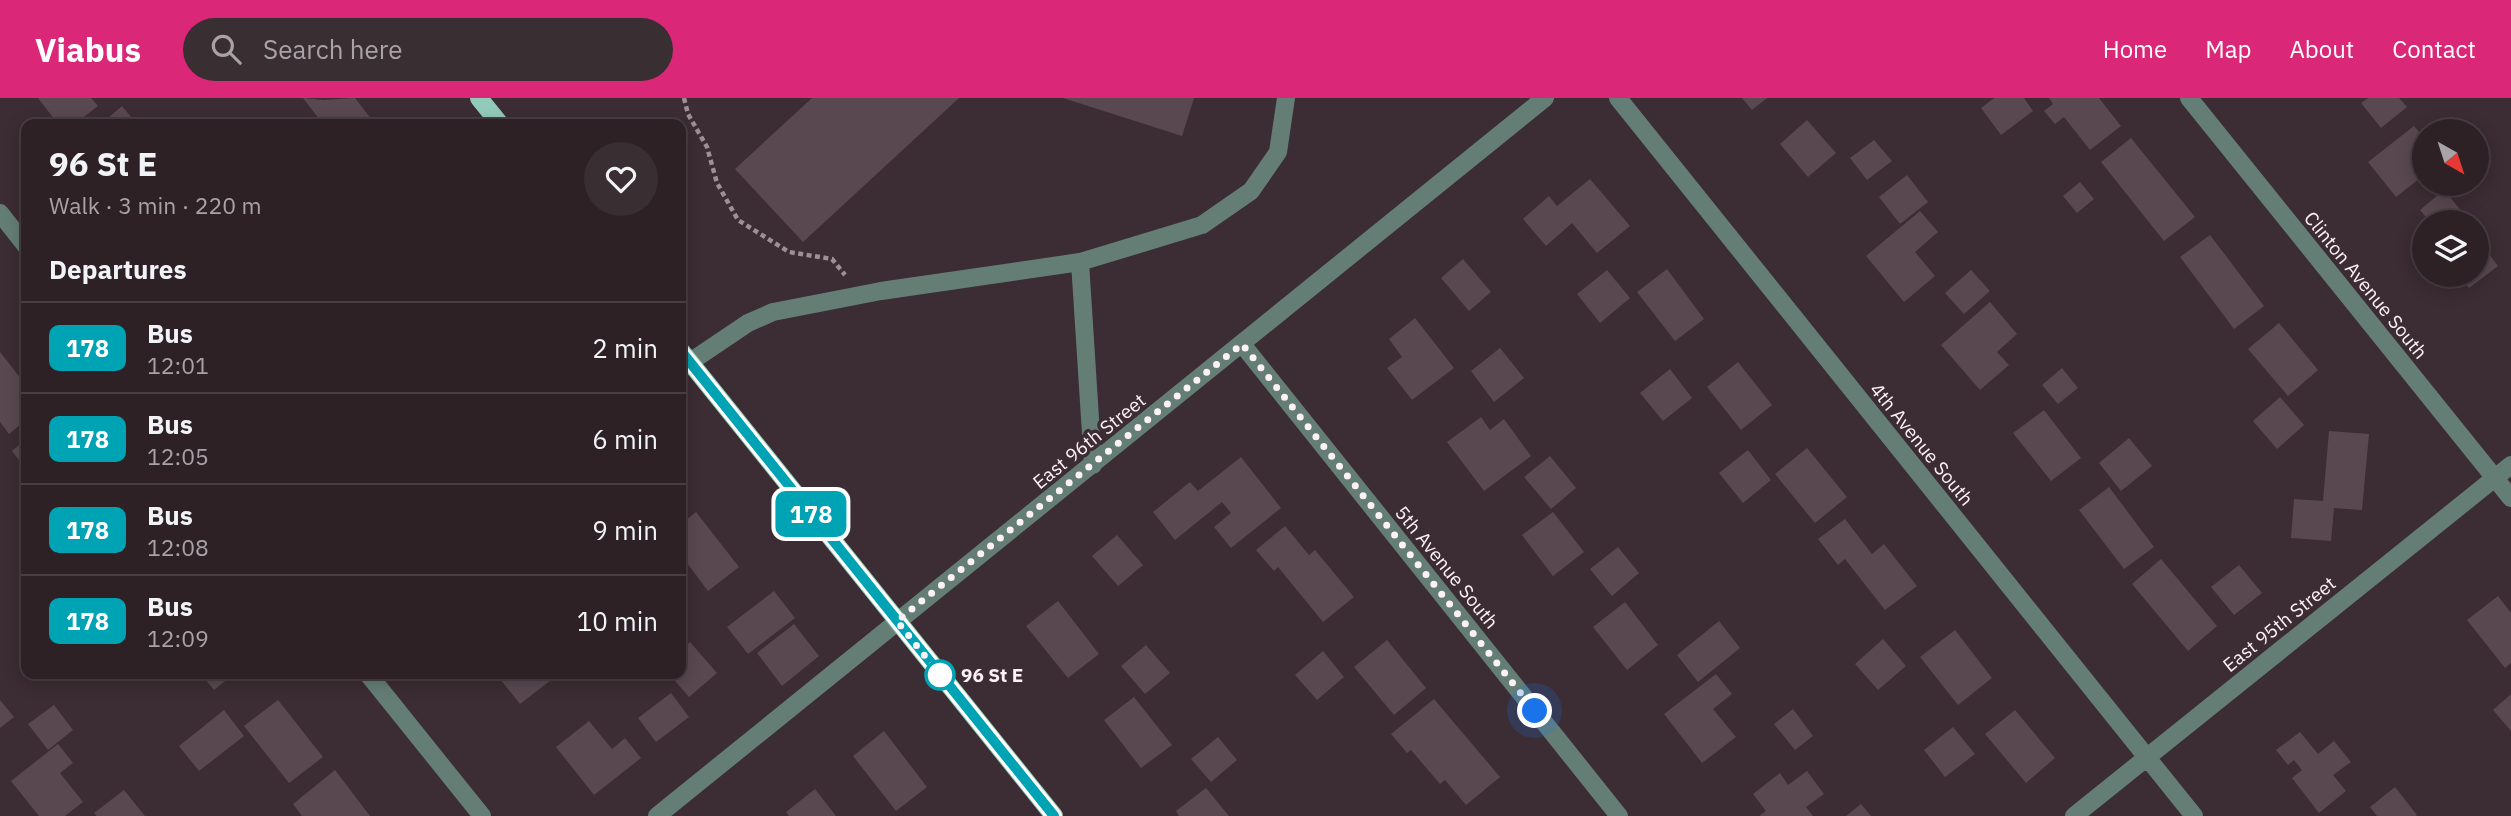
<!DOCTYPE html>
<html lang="en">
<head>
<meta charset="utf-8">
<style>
  :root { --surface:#2d2126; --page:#392e32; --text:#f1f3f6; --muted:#a7a3a7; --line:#483e43; --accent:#db2777 }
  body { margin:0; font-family:"IBM Plex Sans",sans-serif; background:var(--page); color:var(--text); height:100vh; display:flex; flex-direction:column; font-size:26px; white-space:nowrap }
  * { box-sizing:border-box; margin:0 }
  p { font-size:23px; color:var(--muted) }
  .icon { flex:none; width:38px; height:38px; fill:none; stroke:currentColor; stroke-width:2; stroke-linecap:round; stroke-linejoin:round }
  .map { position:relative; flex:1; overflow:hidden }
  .panel { position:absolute; left:21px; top:21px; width:665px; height:560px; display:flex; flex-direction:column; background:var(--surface); border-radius:14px; box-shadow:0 4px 18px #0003,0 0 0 2px var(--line) }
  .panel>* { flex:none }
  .badge { padding:0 14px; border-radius:10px; font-size:24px; line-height:46px }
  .needle { width:46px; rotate:141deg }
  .buttons { position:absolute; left:2412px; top:21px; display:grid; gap:14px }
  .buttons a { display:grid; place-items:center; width:77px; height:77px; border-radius:50%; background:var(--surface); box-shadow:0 4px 18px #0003,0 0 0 2px var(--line); font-size:35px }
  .you { position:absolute; width:35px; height:35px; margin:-18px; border:5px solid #fff; border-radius:50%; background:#1a73e8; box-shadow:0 0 0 10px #1a73e833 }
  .map>.badge { position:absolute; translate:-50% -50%; box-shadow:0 0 0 4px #fff }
  h2 { padding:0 28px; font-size:26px; line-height:63px }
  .round { display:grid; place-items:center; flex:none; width:74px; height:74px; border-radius:37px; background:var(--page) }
  .head { display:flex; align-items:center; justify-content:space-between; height:119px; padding:0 28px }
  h1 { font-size:33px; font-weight:800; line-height:52px }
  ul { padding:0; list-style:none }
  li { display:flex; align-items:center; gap:21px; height:91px; padding:0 28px; border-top:2px solid var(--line) }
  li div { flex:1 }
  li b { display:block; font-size:26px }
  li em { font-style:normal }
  li .badge { min-width:77px; font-weight:700; text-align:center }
  header { display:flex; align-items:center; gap:42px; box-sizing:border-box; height:98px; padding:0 35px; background:var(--accent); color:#fff }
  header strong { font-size:33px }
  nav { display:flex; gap:38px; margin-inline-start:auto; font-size:24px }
  .search { width:490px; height:63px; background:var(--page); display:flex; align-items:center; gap:18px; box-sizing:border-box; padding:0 24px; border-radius:38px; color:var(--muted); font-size:26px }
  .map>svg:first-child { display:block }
  .building { fill:#594850 }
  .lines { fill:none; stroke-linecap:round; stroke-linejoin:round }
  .path { stroke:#9d8f95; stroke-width:4.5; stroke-dasharray:5 3.5; stroke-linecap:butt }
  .minor { stroke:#647e76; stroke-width:18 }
  .major { stroke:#93cbba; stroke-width:18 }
  .line-casing { stroke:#fff; stroke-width:16 }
  .line { stroke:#00a3b4; stroke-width:10 }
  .walk { stroke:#fcf1f5; stroke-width:7; stroke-dasharray:0 12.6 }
  .stop-dot { fill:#fff; stroke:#00a3b4; stroke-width:3.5 }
  .labels { text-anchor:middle; stroke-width:7; stroke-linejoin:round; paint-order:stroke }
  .street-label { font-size:19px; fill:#fcf1f5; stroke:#3c2c33 }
  .stop-label { font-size:19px; font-weight:bold; fill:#fcf1f5; stroke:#3c2c33; text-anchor:start }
</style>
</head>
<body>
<header>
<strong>Viabus</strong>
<div class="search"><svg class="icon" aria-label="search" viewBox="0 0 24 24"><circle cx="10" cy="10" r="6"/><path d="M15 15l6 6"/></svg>Search here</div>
<nav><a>Home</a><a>Map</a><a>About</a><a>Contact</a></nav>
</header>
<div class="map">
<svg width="2511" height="718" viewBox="0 0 2511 718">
  <rect width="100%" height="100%" fill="#3c2c33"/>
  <path class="building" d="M38 0H91L98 8 75 26H58Z
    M303 0 324 2 355 0 375 26H323Z
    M812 0H959L803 144 735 71Z
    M1063 0H1194L1182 38Z
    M1742 0H1767L1752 12Z
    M1994 0H2024L2033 13 2001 37 1981 10Z
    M2049 0H2099L2121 28 2090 52 2064 19 2055 26 2044 13 2053 6Z
    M2368 0H2399L2407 9 2381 30 2361 5Z
    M122 8 137 26H101Z
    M1807 22 1836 55 1808 79 1780 46Z
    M2414 28 2424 40V51L2413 59 2424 77 2396 99 2368 64Z
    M2131 40 2195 119 2164 143 2101 64Z
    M1874 42 1892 63 1867 82 1850 60Z
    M1907 77 1928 104 1900 126 1879 99Z
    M1590 81 1630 128 1597 155 1572 125 1546 148 1523 121 1549 98 1557 108Z
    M2080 84 2094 101 2077 115 2063 98Z
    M2444 92 2463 115 2452 124H2430L2420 112Z
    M1920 113 1938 134 1915 154 1935 178 1904 204 1866 158Z
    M2210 137 2264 208 2234 231 2180 159Z
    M2476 139 2498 168 2469 190 2459 177H2476Z
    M1463 161 1491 194 1469 213 1441 180Z
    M1667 171 1704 221 1675 243 1637 194Z
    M1607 172 1630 200 1600 225 1577 196Z
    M1971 172 1990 193 1964 216 1945 195Z
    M1990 204 2017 236 1997 254 2009 267 1980 292 1941 247Z
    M1415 220 1454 270 1412 302 1387 270 1402 259 1389 241Z
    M2279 225 2318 272 2288 298 2248 251Z
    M1500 250 1524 280 1494 304 1471 273Z
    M0 254 26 287V322L9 336 0 324Z
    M1738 264 1772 307 1741 332 1707 289Z
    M2062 270 2078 290 2058 306 2042 287Z
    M1670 271 1692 300 1663 323 1640 295Z
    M2280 299 2304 327 2277 351 2253 323Z
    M2044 312 2081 360 2051 383 2013 335Z
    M1481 319 1490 332 1504 321 1531 358 1484 393 1447 344Z
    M2329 333 2369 336 2362 412 2334 410 2331 443 2291 440 2294 401 2323 403Z
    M2129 340 2152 368 2121 393 2099 365Z
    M26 341V371L12 353Z
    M1807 350 1847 399 1815 425 1775 376Z
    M1748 352 1771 382 1743 405 1719 375Z
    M1550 358 1576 390 1551 411 1524 379Z
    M1241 359 1281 410 1231 450 1214 429 1231 415 1222 404 1175 442 1153 414 1190 384 1198 393Z
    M2109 389 2154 449 2124 471 2079 412Z
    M696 414 739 469 708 493 681 457V426Z
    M1553 414 1584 454 1553 478 1522 437Z
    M1845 421 1872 456 1884 446 1917 488 1885 512 1845 461 1838 467 1818 441Z
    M1285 428 1309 457 1315 452 1354 499 1323 524 1278 469 1274 473 1256 452Z
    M1117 437 1143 467 1118 488 1092 458Z
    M1618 449 1639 475 1612 498 1590 471Z
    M2161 461 2217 528 2188 553 2132 486Z
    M2239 467 2262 495 2234 517 2211 489Z
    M774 493 795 520 748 556 727 529Z
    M2498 498 2511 515V565L2505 570 2467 522Z
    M1058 503 1099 556 1068 580 1026 528Z
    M1625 504 1658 547 1627 572 1593 529Z
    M1719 523 1740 550 1698 584 1677 557Z
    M794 526 819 558 782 588 757 555Z
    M1955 532 1992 580 1958 607 1920 559Z
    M1883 541 1906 568 1878 592 1855 566Z
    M1387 542 1426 590 1394 617 1354 569Z
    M690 544 717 575 689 599 669 576H681V552Z
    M1146 547 1170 575 1145 596 1121 568Z
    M1323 553 1344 579 1317 602 1295 577Z
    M201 576H234L214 592Z
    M496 576H552L555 579 520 606Z
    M1716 576 1732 596 1713 611 1736 639 1702 665 1664 616Z
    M671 595 689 619 656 644 638 620Z
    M2511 596V633L2493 612Z
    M1134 599 1172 647 1141 670 1104 622Z
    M1434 601 1500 679 1466 707 1445 682 1440 686 1411 652 1407 655 1391 636Z
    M0 602 14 619 0 630Z
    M278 602 323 659 289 685 244 628Z
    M54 607 73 632 48 652 28 626Z
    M1793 611 1813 638 1795 652 1774 626Z
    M224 612 244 638 199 673 179 648Z
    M2015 612 2055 660 2026 685 1985 636Z
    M589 623 612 651 625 640 641 660 594 697 556 649Z
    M1953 629 1975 656 1945 679 1924 652Z
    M884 633 927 689 896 713 853 658Z
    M2300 634 2318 656 2334 643 2351 664 2333 677 2346 693 2319 715 2292 680 2302 672 2294 662 2288 667 2276 652Z
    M1218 639 1237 662 1211 684 1191 661Z
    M58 646 73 665 60 675 83 704 65 718H39L11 683Z
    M335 672 370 718H302L293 706Z
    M1807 673 1824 696 1806 709 1813 718H1759L1766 713 1753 696 1780 675 1788 687Z
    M2395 689 2417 717 2415 718H2377L2370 709Z
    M1206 690 1229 718H1179L1176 713Z
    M815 691 836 718H789L786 714Z
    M124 692 145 718H97L94 715Z
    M1861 706 1871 718H1846Z"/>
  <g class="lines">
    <path class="path" d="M684 0 688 16 707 49 717 85 738 122 789 154 832 161 845 177"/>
    <path class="minor" d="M1618 0 2194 718
      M2189 0 2511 400
      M0 115 26 148
      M1080 164 1093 367
      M1242 246 1619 718
      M690 264 748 225 773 214 881 193 1080 164 1202 127 1251 93 1278 54 1286 0
      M368 576 482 718
      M657 718 1545 0
      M2074 718 2511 367"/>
    <path class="major" d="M479 0 500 26
      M681 253 1054 718"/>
  </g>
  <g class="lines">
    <defs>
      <path id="line" d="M681 253 1054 718"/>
    </defs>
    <use href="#line" class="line-casing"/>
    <use href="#line" class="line"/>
    <path class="walk" d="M940 577 897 523 1242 246 1535 613"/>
  </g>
  <circle class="stop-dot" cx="940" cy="577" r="14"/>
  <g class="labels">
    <g class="street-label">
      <text transform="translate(2366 187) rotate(51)" y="7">Clinton Avenue South</text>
      <text transform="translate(1089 343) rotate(-39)" y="7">East 96th Street</text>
      <text transform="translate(1922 346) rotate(51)" y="7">4th Avenue South</text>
      <text transform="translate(1447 469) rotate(51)" y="7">5th Avenue South</text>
      <text transform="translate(2279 526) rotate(-39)" y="7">East 95th Street</text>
    </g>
    <g class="stop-label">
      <text x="961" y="584">96 St E</text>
    </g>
  </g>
</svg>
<div class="buttons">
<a><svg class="needle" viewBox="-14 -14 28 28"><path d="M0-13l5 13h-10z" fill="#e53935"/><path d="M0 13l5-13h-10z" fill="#a7a3a7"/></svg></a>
<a><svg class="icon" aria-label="layers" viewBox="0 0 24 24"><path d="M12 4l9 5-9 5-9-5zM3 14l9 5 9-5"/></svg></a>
</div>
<div class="you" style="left:1535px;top:613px"></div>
<b class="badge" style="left:811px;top:416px;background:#00a3b4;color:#fff">178</b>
<section class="panel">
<div class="head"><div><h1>96 St E</h1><p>Walk · 3 min · 220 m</p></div><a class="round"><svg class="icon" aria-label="heart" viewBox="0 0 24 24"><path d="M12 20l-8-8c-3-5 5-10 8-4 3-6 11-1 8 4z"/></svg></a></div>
<h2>Departures</h2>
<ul>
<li><span class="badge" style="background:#00a3b4;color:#fff">178</span><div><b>Bus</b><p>12:01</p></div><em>2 min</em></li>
<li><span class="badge" style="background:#00a3b4;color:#fff">178</span><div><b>Bus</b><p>12:05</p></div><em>6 min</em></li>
<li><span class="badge" style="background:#00a3b4;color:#fff">178</span><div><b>Bus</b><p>12:08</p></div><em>9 min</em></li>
<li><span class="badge" style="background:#00a3b4;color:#fff">178</span><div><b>Bus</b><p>12:09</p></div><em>10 min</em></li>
</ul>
</section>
</div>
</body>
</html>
